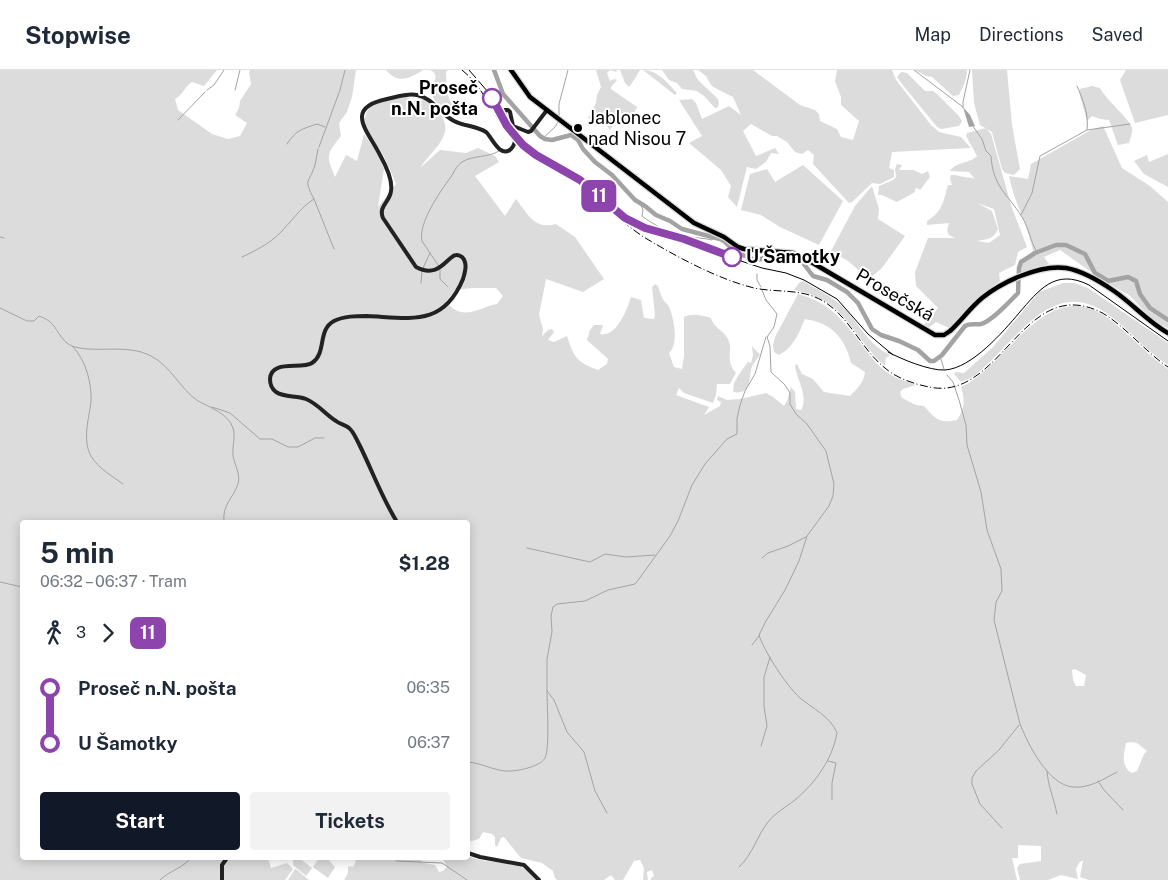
<!DOCTYPE html>
<html lang="en">
<head>
<meta charset="utf-8">
<style>
  :root { --surface:#fff; --page:#f2f2f3; --text:#1f2937; --muted:#747a83; --line:#e0e1e3; --accent:#111827 }
  body { margin:0; font-family:"Public Sans",sans-serif; background:var(--page); color:var(--text); height:100vh; display:flex; flex-direction:column; font-size:19px; white-space:nowrap }
  * { box-sizing:border-box; margin:0 }
  p { font-size:16px; color:var(--muted) }
  .icon { flex:none; width:28px; height:28px; fill:none; stroke:currentColor; stroke-width:2; stroke-linecap:round; stroke-linejoin:round }
  .map { position:relative; flex:1; overflow:hidden }
  .sheet { position:absolute; left:20px; top:450px; width:450px; height:340px; display:flex; flex-direction:column; background:var(--surface); border-radius:5px; box-shadow:0 2px 12px #0003 }
  .sheet>* { flex:none }
  .badge { padding:0 10px; border-radius:8px; font-size:18px; line-height:32px }
  .map>.badge { position:absolute; translate:-50% -50%; box-shadow:0 0 0 2px #fff }
  .legs { display:flex; align-items:center; gap:8px; height:55px; padding:0 20px; font-size:16px }
  .legs p { margin-inline-start:auto }
  .overview { display:flex; align-items:center; justify-content:space-between; height:85px; padding:0 20px }
  h1 { font-size:28px; font-weight:700; line-height:38px }
  .button { display:flex; gap:10px; margin-top:auto; padding:10px 20px }
  .button a { flex:1; height:58px; border-radius:5px; background:var(--accent); color:#fff; font-size:20px; font-weight:700; line-height:58px; text-align:center }
  .button a+a { background:var(--page); color:var(--text) }
  ul { padding:0 20px; list-style:none }
  li { display:flex; align-items:center; gap:18px; height:55px; font-size:19px }
  li i { display:grid; place-items:center; width:8px; height:100%; margin:0 6px; background:currentColor }
  li i::after { content:''; width:12px; height:12px; margin:-6px; border:4px solid; border-radius:50%; background:var(--surface) }
  li p { margin-inline-start:auto }
  li:first-child i { background:linear-gradient(#0000 50%,currentColor 0) }
  li:last-child i { background:linear-gradient(currentColor 50%,#0000 0) }
  header { display:flex; align-items:center; gap:30px; box-sizing:border-box; height:70px; padding:0 25px; background:var(--surface); border-bottom:1px solid var(--line) }
  header strong { font-size:24px }
  nav { display:flex; gap:28px; margin-inline-start:auto; font-size:18px }
  .map>svg:first-child { display:block }
  .green { fill:#dcdcdc; fill-rule:evenodd }
  .water { fill:#a3a3a3 }
  .lines { fill:none; stroke-linecap:round; stroke-linejoin:round }
  .stream { stroke:#a3a3a3; stroke-width:1 }
  .river { stroke:#a3a3a3; stroke-width:4.5 }
  .primary-casing { stroke:#dbdbdb; stroke-width:7 }
  .secondary { stroke:#222; stroke-width:4 }
  .primary { stroke:#000; stroke-width:4.5 }
  .tram { stroke:#000; stroke-width:1 }
  .rail { stroke:#000; stroke-width:1; stroke-dasharray:8 2.5 1 2.5; stroke-linecap:butt }
  .line-1-casing { stroke:#fff; stroke-width:11 }
  .line-1 { stroke:#8e44ad; stroke-width:8 }
  .stop-1-dot { fill:#fff; stroke:#8e44ad; stroke-width:2.5 }
  .poi-dot { fill:#000; stroke:#fff; stroke-width:2 }
  .labels { text-anchor:middle; stroke-width:4; stroke-linejoin:round; paint-order:stroke }
  .stop-label { font-size:18px; font-weight:bold; fill:#000; stroke:#fff; text-anchor:end }
  .poi-label { font-size:18px; fill:#000; stroke:#fff; text-anchor:start }
  .street-label { font-size:18px; fill:#000; stroke:#fff }
</style>
</head>
<body>
<header>
<strong>Stopwise</strong>
<nav><a>Map</a><a>Directions</a><a>Saved</a></nav>
</header>
<div class="map">
<svg width="1168" height="810" viewBox="0 0 1168 810">
  <rect width="100%" height="100%" fill="#fff"/>
  <path class="green" d="M0 0H217L204 16 192 12C185 16 183 25 175 29L178 40 212 64 228 69 240 66 247 53 235 45 239 38 240 31 251 14 249 2 250 0H356L352 27 347 42 339 53 341 66C326 85 326 85 335 107L346 85 357 91 364 64 379 85 384 99 378 137 396 114C392 104 388 94 383 85 376 72 354 50 372 36 380 30 395 29 406 26L413 32 419 28C427 29 433 34 438 41 458 64 432 79 420 98L440 80 466 83 478 78 495 86 499 92 475 106 505 146 516 129C528 144 534 160 556 154L575 167 604 209 583 222 546 209 539 245 543 259 542 266 548 260 552 259 554 262 548 270 554 272 567 266C574 288 577 292 598 300L607 294 608 289 587 270 590 260 594 255H603L600 264C616 268 627 240 631 227L641 230 644 248 654 249 655 245 652 217 655 214 658 216C659 219 660 224 662 227 663 231 667 233 669 237 674 248 679 274 669 283L674 297 682 299 684 286V247C692 243 702 245 711 248 713 257 724 261 728 269 734 282 724 289 736 303L730 314H717L716 325 713 333 684 323 679 318 676 325 709 337 704 345 720 336 721 332 717 330 718 326 727 330 740 329 766 323 773 327 784 336 787 331 791 317 795 322 796 339 801 340C809 325 796 309 795 295L797 294 802 304 813 309 824 322 850 326C857 319 864 312 865 302L851 293C845 268 832 253 805 249 799 263 793 278 779 285L774 282 773 275 775 267 798 224C832 233 845 253 866 280 871 287 877 295 884 300 894 308 905 311 916 315L903 319 900 322 902 328 916 335 924 336C936 349 939 354 957 350 965 338 965 330 961 317 1005 297 1043 211 1100 243 1124 257 1144 283 1168 299V810H1089L1080 807 1083 790 1079 793 1076 799 1078 809 1061 805 1048 810H1020L1017 798 1020 794 1041 791V776L1018 775V788H1012L1017 810H651V808L654 806 652 800 647 802 648 810H643L644 798 640 790 634 791 623 810H615L611 805 604 810H557L555 808 553 801 542 793 521 788 504 767 501 768 497 777 495 775V767L492 764 483 762 479 769 468 772V452H22V788H225L221 796V810H0ZM472 218H496L503 226 497 234C477 238 463 252 446 232L455 220ZM1075 599 1086 605 1084 616H1076L1073 610 1072 600ZM1131 672 1137 673 1147 681 1144 684 1137 701 1132 703C1120 696 1124 684 1126 673Z
    M386 0H423C411 8 398 15 386 0Z
    M430 0H448L446 2 447 23 454 40 452 45C442 41 433 30 430 20 434 13 440 4 430 0Z
    M596 0H616L617 2 610 0 607 3 610 11 614 9 617 10 611 17V19L637 37 632 47 625 52 617 49 610 60 607 56 597 53 588 48 596 33 597 25 601 17Z
    M620 0H640L634 10 629 17 625 13Z
    M643 0C657 0 668 13 677 23L675 25Z
    M662 0H693L698 10 718 29 719 33 718 37 715 38 704 26 697 21 682 19 677 13 669 10Z
    M698 0H753L800 35 815 40 819 44 820 51 837 59 841 67 853 70 859 51 841 35V27L835 11 837 0H892L896 10 931 55 939 62 961 67 970 77V78L892 82 889 98 894 100V107L880 114 872 113 852 132 849 133 813 94 814 85 808 80 802 84 795 82 787 72 777 66H772L751 54 743 61 756 86 775 78 779 84 771 83 766 92 756 99 747 97 737 137 728 127 731 116 721 100 689 73 702 66 679 30 692 29 696 33 702 49 729 36 741 45 733 27 715 18 711 15 706 6Z
    M915 0H967C967 9 963 17 959 25L953 26 932 7 926 6Z
    M972 0H1007L1012 55 1020 99 1014 105 1005 103 1002 99 992 62 980 55 974 33Z
    M1126 0H1168V45L1135 53 1120 10Z
    M901 2 907 3 925 21H933L937 24 958 45 962 51 959 56 941 59 937 57 902 14 897 7Z
    M1092 16 1100 18C1105 29 1131 50 1132 58 1133 63 1130 68 1129 73L1118 75 1109 50 1100 49 1092 46 1087 51 1079 22 1080 19Z
    M1103 56 1122 98 1150 116 1168 132V258L1154 251 1129 225 1101 209 1060 180 1044 187 1049 194 1019 204 1022 194 1033 181C1028 155 1014 132 1009 106L1028 109 1031 94 1091 60Z
    M986 58 991 64 1012 138 1027 177 1018 182 1015 195 999 203 1000 211 975 231 949 258 936 252 928 258 924 255 938 238 916 216 915 202 928 168H955L949 165 947 160 949 153 927 155V151C943 141 943 132 948 115H952L950 109 951 105C959 105 958 106 965 107 969 108 971 107 975 109L969 102 950 101C957 91 969 94 977 86L966 66 967 63ZM977 133 994 139 1000 165 989 173 977 171C987 169 993 170 998 159L992 141Z
    M1168 84V117L1144 104 1134 91 1147 85 1149 92Z
    M897 94 902 95 899 100H914L922 104 928 101 930 107 920 120 917 118 915 119V122L897 132 882 125H878L879 116 893 110 896 107 895 99Z
    M803 95 843 131 819 175 780 157 761 145 741 140 750 104 767 99 775 112Z
    M872 116 879 139 878 149 905 166 882 198 869 209 848 191 831 181 855 136Z
    M803 211C816 219 832 226 843 237 860 254 866 273 890 285L886 288 885 296C851 265 845 229 794 220L799 213Z
    M1063 213H1074L1088 218 1168 273V295C1145 280 1128 258 1106 243 1048 203 1011 281 971 308L961 312 954 304 956 302 964 303 992 278 1039 222Z
    M752 276 760 285C757 289 752 295 751 300 749 311 751 325 733 322 734 319 733 317 734 314 735 310 746 294 748 292L751 293 753 285Z
    M468 786C484 794 504 790 521 797 527 799 532 806 536 810H344L348 803V797L350 796 353 797 356 791 353 788H418L424 793 435 795 439 802 443 801 447 797 444 791 446 788Z
    M228 788H268L271 798 287 793 293 799 285 810H224V794Z
    M293 788H299L312 798 306 806 293 795Z
    M319 788H327L335 797 328 808 313 797Z
    M295 799 297 800 309 810H288Z"/>
  <path class="water" d="M963 37 970 45 975 56 969 57Z"/>
  <g class="lines">
    <path class="stream" d="M914 0 963 37
      M207 20 214 15 224 0
      M235 20 240 0
      M963 38V32L970 0
      M559 48V34L568 0
      M178 50 205 22
      M972 55 982 69 986 81 991 86C993 117 1007 123 1022 147 1029 158 1030 171 1037 182
      M1087 60 1130 54
      M543 68 555 57 558 52
      M287 74C296 60 302 59 317 54L325 57
      M319 77 340 20 345 0
      M314 129 334 179
      M640 133 643 140 642 146C653 155 674 165 689 167 697 168 704 168 712 170L714 167
      M1021 145 1032 123 1040 86 1087 60C1089 44 1083 30 1077 16
      M0 167 4 168
      M242 187C255 181 269 174 280 163 291 152 300 138 314 129 303 108 309 114 315 95 316 90 317 84 318 79
      M423 198 430 183
      M757 204V210L761 217
      M421 213 422 201
      M448 217 440 209V198L422 171C418 153 440 122 450 108 454 103 456 96 462 92 473 85 488 88 499 81
      M0 238 27 251H34L39 246C42 247 46 249 49 251 58 258 60 271 72 276 94 284 127 273 151 286 171 296 180 319 198 331 209 337 229 344 233 358 236 366 232 376 233 385 234 395 241 403 238 414 233 429 222 434 224 452
      M73 277C86 290 92 314 91 332 89 348 82 370 91 386 98 398 112 406 123 414
      M940 286 944 299
      M947 305 953 312 959 330 966 355 967 375 981 422 987 460 1001 499 1002 521 996 532 994 550 1020 654C1028 674 1048 715 1073 717 1088 719 1104 709 1117 702
      M212 337 230 343 260 369H272L288 377H298L315 368H324
      M527 478 590 492 605 484 626 487 655 485
      M762 488 768 483 788 476 806 467
      M0 512 22 517
      M752 575 759 566
      M761 676 767 656 764 636V607L770 587
      M828 691 836 693 832 713V730
      M468 692C481 693 493 700 505 701 515 702 540 697 545 688 550 677 547 635 547 621
      M1047 701C1048 716 1054 729 1057 744
      M1098 711 1104 720 1123 740
      M607 743 595 721 584 682 567 662 554 630 547 621V589L552 562 551 546 553 537 557 534 585 531 608 520 635 514 639 509 670 466 678 451 692 415 705 394 727 369 737 364V349L740 335 745 321 755 304 766 267
      M1002 758 980 734 972 714V708L976 701 999 680 1019 655
      M396 791 442 793 467 810
      M739 797C753 784 757 766 768 752 775 743 786 737 795 730 816 712 832 690 837 663 831 647 812 638 800 628 786 615 765 583 759 565L766 551 785 520 799 491 807 466 829 436 833 426 834 414 826 381 807 354 796 344 790 334V323L785 315 771 302 770 276 767 267 774 257 777 244 766 230 762 220
      M160 810C169 801 183 798 191 788"/>
    <path class="river" d="M494 0 503 24 540 66 545 69 552 70 571 65 578 70 583 79 595 92 612 105 635 130 645 136 656 145 670 151 682 159 720 169 724 171 737 183 756 190 761 189 770 185 800 189 813 206 827 210 847 222 858 233 872 259 881 265 899 271 918 280 930 291H934L942 285 965 256C970 253 975 255 981 254 992 251 1009 232 1018 223L1019 198 1021 192 1035 183 1056 175H1066L1085 184 1095 203 1108 211 1128 207 1136 211 1140 224 1150 238 1168 250"/>
    <defs>
      <path id="primary" d="M511 0 530 27 694 153 724 167 738 177 744 179 793 183 801 186 935 265H944L950 261C961 251 970 238 982 228 1002 212 1040 194 1066 198 1083 201 1101 212 1114 221 1133 234 1148 252 1168 263"/>
    </defs>
    <use href="#primary" class="primary-casing"/>
    <path class="secondary" d="M504 40H508L510 42 513 56 528 62 531 61 547 40
      M397 452C382 428 372 400 359 374 356 369 354 362 349 358 346 355 340 354 336 351 325 344 318 334 306 329 296 325 285 328 276 322 272 319 270 314 270 309 271 289 301 300 312 293 327 283 317 260 334 251 344 246 356 246 367 246 411 248 443 257 463 209 465 202 468 193 462 187 449 176 444 212 416 197L383 148C378 136 390 132 391 121 393 110 385 94 380 85 368 61 343 38 387 29 397 27 407 23 417 25 433 28 440 44 454 51 463 56 477 56 486 62 492 67 500 89 511 79 523 66 504 53 504 40
      M468 783 480 787 524 795 539 810
      M222 810V795L227 788"/>
    <use href="#primary" class="primary"/>
    <path class="tram" d="M469 0 488 22 507 56 523 75 537 85 580 110 625 148 645 158 683 169 741 191 762 198 786 203 804 210 837 229 868 264 893 285
      M888 282C901 289 930 301 945 300 972 298 1003 262 1019 243 1039 220 1055 198 1089 215L1168 271"/>
    <path class="rail" d="M462 0C487 20 495 52 516 74 532 91 556 98 575 112 600 130 621 153 647 169 679 188 718 209 754 218 778 223 801 218 823 231 850 247 861 279 885 298 896 308 914 314 929 317 1000 332 1022 209 1096 240 1119 249 1145 282 1168 297"/>
  </g>
  <g class="lines">
    <defs>
      <path id="line-1" d="M492 28 507 56 523 75 536 85 580 110 625 148 645 158 684 169 732 187"/>
    </defs>
    <use href="#line-1" class="line-1-casing"/>
    <use href="#line-1" class="line-1"/>
  </g>
  <g class="stop-1-dot">
    <circle cx="492" cy="28" r="9"/>
    <circle cx="732" cy="187" r="9"/>
  </g>
  <circle class="poi-dot" cx="578" cy="58" r="5"/>
  <g class="labels">
    <g class="stop-label">
      <text x="478" y="24">Proseč<tspan x="478" dy="21">n.N. pošta</tspan></text>
      <text x="746" y="193" text-anchor="start">U Šamotky</text>
    </g>
    <g class="poi-label">
      <text x="588" y="54">Jablonec<tspan x="588" dy="21">nad Nisou 7</tspan></text>
    </g>
    <g class="street-label">
      <text transform="translate(895 225) rotate(30)" y="6">Prosečská</text>
    </g>
  </g>
</svg>
<b class="badge" style="left:599px;top:126px;background:#8e44ad;color:#fff">11</b>
<section class="sheet">
<div class="overview"><div><h1>5 min</h1><p>06:32 – 06:37 · Tram</p></div><b>$1.28</b></div>
<div class="legs"><svg class="icon" aria-label="walk" viewBox="0 0 24 24"><circle cx="13" cy="4" r="2"/><path d="M13 8l-2 6 4 7M11 14l-3 7M7 12l3-4h3l4 4"/></svg>3<svg class="icon" aria-label="forward" viewBox="0 0 24 24"><path d="M9 5l7 7-7 7"/></svg><b class="badge" style="background:#8e44ad;color:#fff">11</b></div>
<ul>
<li><i style="color:#8e44ad"></i><b>Proseč n.N. pošta</b><p>06:35</p></li>
<li><i style="color:#8e44ad"></i><b>U Šamotky</b><p>06:37</p></li>
</ul>
<div class="button"><a>Start</a><a>Tickets</a></div>
</section>
</div>
</body>
</html>
